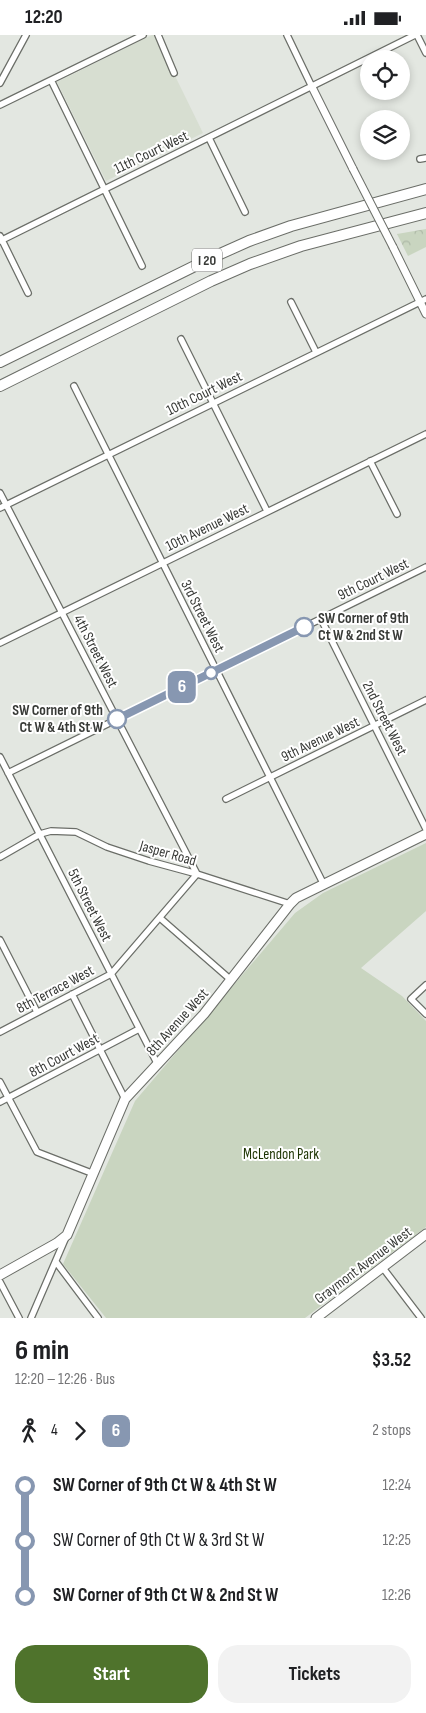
<!DOCTYPE html>
<html lang="en">
<head>
<meta charset="utf-8">
<style>
  :root { --surface:#fff; --page:#f2f2f2; --text:#202124; --muted:#757577; --accent:#4f732c }
  body { margin:0; font-family:"Sofia Sans Condensed",sans-serif; background:var(--page); color:var(--text); height:100vh; display:flex; flex-direction:column; font-size:19px; white-space:nowrap }
  * { box-sizing:border-box; margin:0 }
  p { font-size:16px; color:var(--muted) }
  .icon { flex:none; width:28px; height:28px; fill:none; stroke:currentColor; stroke-width:2; stroke-linecap:round; stroke-linejoin:round }
  .map { position:relative; height:1283px; overflow:hidden }
  .panel { display:flex; flex-direction:column; background:var(--surface); flex:1 }
  .panel>* { flex:none }
  .badge { padding:0 10px; border-radius:8px; font-size:18px; line-height:32px }
  .fabs { position:absolute; left:360px; top:15px; display:grid; gap:10px }
  .fabs a { display:grid; place-items:center; width:50px; height:50px; border-radius:50%; background:var(--surface); box-shadow:0 2px 8px #0003; font-size:25px }
  .map>.badge { position:absolute; translate:-50% -50%; box-shadow:0 0 0 2px #fff }
  .legs { display:flex; align-items:center; gap:8px; height:55px; padding:0 15px; font-size:16px }
  .legs p { margin-inline-start:auto }
  .headline { display:flex; align-items:center; justify-content:space-between; height:85px; padding:0 15px }
  h1 { font-size:28px; font-weight:700; line-height:38px }
  .primary-button { display:flex; gap:10px; margin-top:auto; padding:10px 15px }
  .primary-button a { flex:1; height:58px; border-radius:20px; background:var(--accent); color:#fff; font-size:20px; font-weight:700; line-height:58px; text-align:center }
  .primary-button a+a { background:var(--page); color:var(--text) }
  ul { padding:0 15px; list-style:none }
  li { display:flex; align-items:center; gap:18px; height:55px; font-size:19px }
  li i { display:grid; place-items:center; width:8px; height:100%; margin:0 6px; background:currentColor }
  li i::after { content:''; width:12px; height:12px; margin:-6px; border:4px solid; border-radius:50%; background:var(--surface) }
  li p { margin-inline-start:auto }
  li:first-child i { background:linear-gradient(#0000 50%,currentColor 0) }
  li:last-child i { background:linear-gradient(currentColor 50%,#0000 0) }
  .status { display:flex; justify-content:space-between; align-items:center; height:35px; padding:0 25px; background:var(--surface); direction:ltr }
  .status svg { height:14px; fill:currentColor }
  .map>svg:first-child { display:block }
  .built { fill:#d7ded1 }
  .forest { fill:url(#forest-crowns) }
  .green { fill:#c9d5c0 }
  .lines { fill:none; stroke-linecap:round; stroke-linejoin:round }
  .minor-casing { stroke:#6b6e68; stroke-width:8 }
  .tertiary-casing { stroke:#6b6e68; stroke-width:9 }
  .secondary-casing { stroke:#6b6e68; stroke-width:11 }
  .motorway-casing { stroke:#6b6e68; stroke-width:12 }
  .minor { stroke:#fff; stroke-width:5.5 }
  .tertiary { stroke:#fff; stroke-width:7 }
  .secondary { stroke:#fff; stroke-width:9 }
  .motorway { stroke:#fff; stroke-width:10 }
  .tertiary-bridge-casing { stroke:#6b6e68; stroke-width:9; stroke-linecap:butt }
  .tertiary-bridge { stroke:#fff; stroke-width:7 }
  .line-1-casing { stroke:#fff; stroke-width:11 }
  .line-1 { stroke:#8797b1; stroke-width:8 }
  .stop-1-dot { fill:#fff; stroke:#8797b1; stroke-width:2.5 }
  .labels { text-anchor:middle; stroke-width:4; stroke-linejoin:round; paint-order:stroke }
  .shield { fill:#fff; stroke:#747573; stroke-width:1 }
  .shield-label { font-size:14px; font-weight:bold; fill:#383a37 }
  .street-label { font-size:15px; fill:#383a37; stroke:#fff }
  .stop-label { font-size:15px; font-weight:bold; fill:#383a37; stroke:#fff; text-anchor:start }
  .park-label { font-size:15px; fill:#1c3301; stroke:#fff }
</style>
</head>
<body>
<div class="status"><b>12:20</b><svg viewBox="0 0 49 12"><path d="M0 12V9h3v3zM5 12V6h3v6zM10 12V3h3v9zM15 12V0h3v12zM26 1h20v11H26zM47 4h2v5h-2z"/></svg></div>
<div class="map">
<svg width="426" height="1283" viewBox="0 0 426 1283">
  <defs>
    <pattern id="forest-crowns" width="20" height="18" patternUnits="userSpaceOnUse" patternTransform="scale(1.25)"><rect width="20" height="18" fill="#c9d5c0"/><path d="M2 6a3 3 0 1 1 6 0M12 15a3 3 0 1 1 6 0" fill="none" stroke="#adb8a6"/></pattern>
  </defs>
  <rect width="100%" height="100%" fill="#e3e7e1"/>
  <path class="built" d="M152 0H155L203 98 106 146 57 47Z"/>
  <path class="forest" d="M426 194V212L408 221 397 199Z"/>
  <path class="green" d="M426 808V876L361 933 402 961 426 986V1192L305 1283H106L63 1229 135 1066 295 878 323 858Z"/>
  <g class="lines">
    <defs>
      <path id="minor" d="M158 0 174 38
        M287 0 312 52
        M417 0 426 18
        M51 45 142 231
        M0 48 26 0
        M0 70 143 0
        M209 103 245 177
        M420 124 426 123
        M0 201 28 258
        M0 206 415 0
        M291 267 316 317
        M181 304 267 476
        M74 351 324 850
        M370 426 397 479
        M0 458 197 839 111 939 0 997
        M0 473 426 264
        M321 584 426 794
        M0 608 426 399
        M0 722 158 1030
        M8 738 426 532
        M226 764 426 665
        M0 822 40 799 51 796 76 797 107 812 149 826 197 839 290 869
        M160 883 231 945
        M0 905 37 977
        M426 950 411 964 426 979
        M72 959 125 1064
        M0 1047 37 1117 94 1139
        M0 1067 139 994
        M56 1227 98 1283
        M383 1233 421 1283
        M0 1247 19 1283
        M31 1283 66 1202"/>
      <path id="tertiary" d="M312 52 353 134
        M393 212 426 279"/>
      <path id="secondary" d="M0 1240 57 1208 67 1200 125 1064 204 979 290 869 296 863 426 799
        M316 1283 426 1199"/>
      <path id="motorway" d="M0 327 211 223 249 206 291 191 426 154
        M0 351 211 246 250 229 301 211 426 178"/>
    </defs>
    <use href="#minor" class="minor-casing"/>
    <use href="#tertiary" class="tertiary-casing"/>
    <use href="#secondary" class="secondary-casing"/>
    <use href="#motorway" class="motorway-casing"/>
    <use href="#minor" class="minor"/>
    <use href="#tertiary" class="tertiary"/>
    <use href="#secondary" class="secondary"/>
    <use href="#motorway" class="motorway"/>
    <defs>
      <path id="tertiary-bridge" d="M353 134 393 212"/>
    </defs>
    <use href="#tertiary-bridge" class="tertiary-bridge-casing"/>
    <use href="#tertiary-bridge" class="tertiary-bridge"/>
  </g>
  <g class="lines">
    <defs>
      <path id="line-1" d="M117 684 304 592"/>
    </defs>
    <use href="#line-1" class="line-1-casing"/>
    <use href="#line-1" class="line-1"/>
  </g>
  <g class="stop-1-dot">
    <circle cx="304" cy="592" r="9"/>
    <circle cx="211" cy="638" r="6"/>
    <circle cx="117" cy="684" r="9"/>
  </g>
  <g class="labels">
    <rect class="shield" x="192" y="213.5" width="30" height="23" rx="4"/>
    <g class="shield-label">
      <text x="207" y="230">I 20</text>
    </g>
    <g class="street-label">
      <text transform="translate(151 117) rotate(-26)" y="5">11th Court West</text>
      <text transform="translate(204 358) rotate(-26)" y="5">10th Court West</text>
      <text transform="translate(207 492) rotate(-26)" y="5">10th Avenue West</text>
      <text transform="translate(373 544) rotate(-26)" y="5">9th Court West</text>
      <text transform="translate(203 581) rotate(63)" y="5">3rd Street West</text>
      <text transform="translate(96 616) rotate(63)" y="5">4th Street West</text>
      <text transform="translate(385 683) rotate(63)" y="5">2nd Street West</text>
      <text transform="translate(320 704) rotate(-26)" y="5">9th Avenue West</text>
      <text transform="translate(168 818) rotate(16)" y="5">Jasper Road</text>
      <text transform="translate(90 870) rotate(63)" y="5">5th Street West</text>
      <text transform="translate(55 954) rotate(-28)" y="5">8th Terrace West</text>
      <text transform="translate(177 987) rotate(-48)" y="5">8th Avenue West</text>
      <text transform="translate(64 1020) rotate(-28)" y="5">8th Court West</text>
      <text transform="translate(363 1230) rotate(-37)" y="5">Graymont Avenue West</text>
    </g>
    <g class="stop-label">
      <text x="318" y="588">SW Corner of 9th<tspan x="318" dy="17">Ct W &amp; 2nd St W</tspan></text>
      <text x="103" y="680" text-anchor="end">SW Corner of 9th<tspan x="103" dy="17">Ct W &amp; 4th St W</tspan></text>
    </g>
    <g class="park-label">
      <text x="281" y="1124">McLendon Park</text>
    </g>
  </g>
</svg>
<div class="fabs">
<a><svg class="icon" aria-label="locate" viewBox="0 0 24 24"><circle cx="12" cy="12" r="6"/><path d="M12 2v4M12 18v4M2 12h4M18 12h4"/></svg></a>
<a><svg class="icon" aria-label="layers" viewBox="0 0 24 24"><path d="M12 4l9 5-9 5-9-5zM3 14l9 5 9-5"/></svg></a>
</div>
<b class="badge" style="left:182px;top:652px;background:#8797b1;color:#fff">6</b>
</div>
<section class="panel">
<div class="headline"><div><h1>6 min</h1><p>12:20 – 12:26 · Bus</p></div><b>$3.52</b></div>
<div class="legs"><svg class="icon" aria-label="walk" viewBox="0 0 24 24"><circle cx="13" cy="4" r="2"/><path d="M13 8l-2 6 4 7M11 14l-3 7M7 12l3-4h3l4 4"/></svg>4<svg class="icon" aria-label="forward" viewBox="0 0 24 24"><path d="M9 5l7 7-7 7"/></svg><b class="badge" style="background:#8797b1;color:#fff">6</b><p>2 stops</p></div>
<ul>
<li><i style="color:#8797b1"></i><b>SW Corner of 9th Ct W &amp; 4th St W</b><p>12:24</p></li>
<li><i style="color:#8797b1"></i><span>SW Corner of 9th Ct W &amp; 3rd St W</span><p>12:25</p></li>
<li><i style="color:#8797b1"></i><b>SW Corner of 9th Ct W &amp; 2nd St W</b><p>12:26</p></li>
</ul>
<div class="primary-button"><a>Start</a><a>Tickets</a></div>
</section>
</body>
</html>
